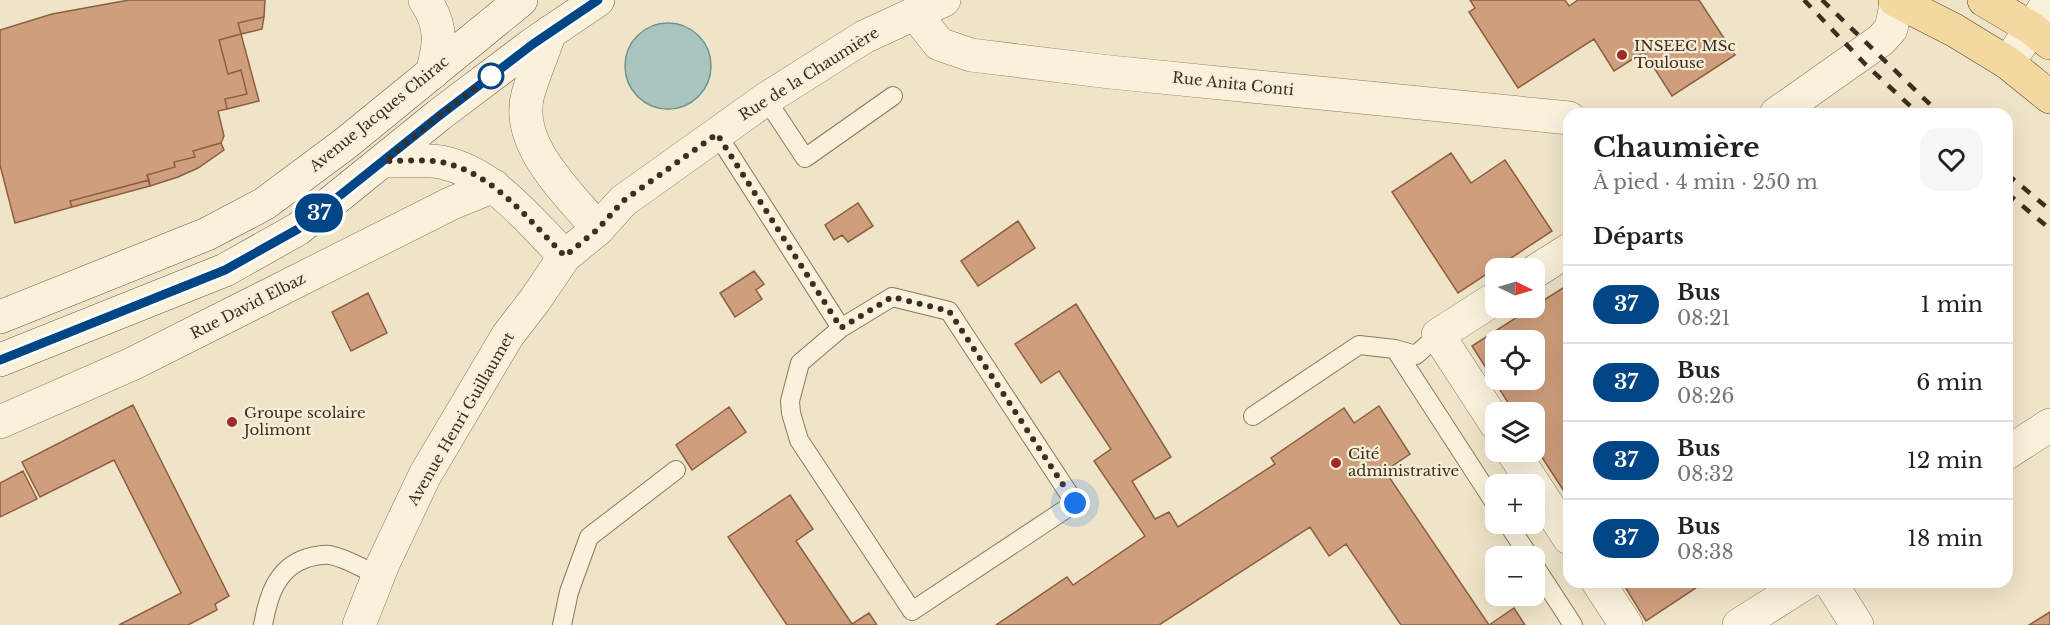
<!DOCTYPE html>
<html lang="fr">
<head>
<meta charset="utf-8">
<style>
  :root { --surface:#fff; --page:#f6f6f6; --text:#222; --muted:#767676; --line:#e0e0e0 }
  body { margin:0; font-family:"Libre Baskerville",serif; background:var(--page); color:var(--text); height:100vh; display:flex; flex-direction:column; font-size:22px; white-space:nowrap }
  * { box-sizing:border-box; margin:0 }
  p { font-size:20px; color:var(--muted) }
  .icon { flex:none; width:33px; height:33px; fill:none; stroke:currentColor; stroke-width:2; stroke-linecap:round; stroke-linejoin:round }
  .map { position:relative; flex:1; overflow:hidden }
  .details { position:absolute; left:1563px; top:108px; width:450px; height:480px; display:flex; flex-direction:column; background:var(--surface); border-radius:18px; box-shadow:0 6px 24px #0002 }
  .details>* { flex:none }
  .badge { padding:0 12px; border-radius:20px; font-size:21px; line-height:39px }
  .needle { width:39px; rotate:95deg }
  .buttons { position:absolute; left:1485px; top:258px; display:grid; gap:12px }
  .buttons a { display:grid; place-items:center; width:60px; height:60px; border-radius:12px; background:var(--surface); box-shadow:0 6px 24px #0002; font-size:30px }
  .you { position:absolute; width:30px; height:30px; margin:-15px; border:4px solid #fff; border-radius:50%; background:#1a73e8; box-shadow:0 0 0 9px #1a73e833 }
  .map>.badge { position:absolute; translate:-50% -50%; box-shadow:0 0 0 3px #fff }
  h2 { padding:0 30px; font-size:22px; line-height:54px }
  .round { display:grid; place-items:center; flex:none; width:63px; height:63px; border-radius:18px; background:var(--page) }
  .headline { display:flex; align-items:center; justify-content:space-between; height:102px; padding:0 30px }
  h1 { font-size:28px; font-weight:700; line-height:45px }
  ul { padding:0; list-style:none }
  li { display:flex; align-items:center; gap:18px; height:78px; padding:0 30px; border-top:2px solid var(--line) }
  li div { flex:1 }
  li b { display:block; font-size:22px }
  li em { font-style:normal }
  li .badge { min-width:66px; font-weight:700; text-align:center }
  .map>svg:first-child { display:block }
  .water { fill:#a9c4bc; stroke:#6f938a; stroke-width:1.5 }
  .building { fill:#cf9f7d; stroke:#8d5f41; stroke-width:1.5; fill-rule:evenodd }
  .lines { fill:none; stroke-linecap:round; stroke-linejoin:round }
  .lane-casing { stroke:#8d765c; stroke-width:20 }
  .street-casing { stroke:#8d765c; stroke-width:34 }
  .secondary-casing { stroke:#6f573f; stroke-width:34 }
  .primary-casing { stroke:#5b4430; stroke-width:34 }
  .lane { stroke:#faf1dc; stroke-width:18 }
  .street { stroke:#faf1dc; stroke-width:33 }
  .secondary { stroke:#faf1dc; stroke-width:33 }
  .primary { stroke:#f3d9a0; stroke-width:33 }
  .rail { stroke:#3d2e20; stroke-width:4.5; stroke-dasharray:10 10; stroke-linecap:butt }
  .line-casing { stroke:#fff; stroke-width:14 }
  .line { stroke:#004687; stroke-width:9 }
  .walk { stroke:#3d2e20; stroke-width:6; stroke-dasharray:0 10.8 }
  .poi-dot { fill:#9e2a2b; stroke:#f7eed8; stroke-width:2 }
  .stop-dot { fill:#fff; stroke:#004687; stroke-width:3 }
  .labels { text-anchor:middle; stroke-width:4.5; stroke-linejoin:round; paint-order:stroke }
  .poi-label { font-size:15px; fill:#3d2e20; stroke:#f7eed8; text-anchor:start }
  .street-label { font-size:15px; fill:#3d2e20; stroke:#f7eed8 }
</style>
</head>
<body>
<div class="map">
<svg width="2050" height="625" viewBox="0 0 2050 625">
  <rect width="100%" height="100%" fill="#f0e4c8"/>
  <path class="water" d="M625 66a43 43 0 1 1 86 0a43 43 0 1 1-86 0Z"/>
  <path class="building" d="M129 0H265L264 17 238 23 241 34 219 40 228 74 241 70 247 94 225 99 227 109 218 111 224 136 221 143 193 151 195 157 174 162 175 167 147 175 149 180 70 201 72 207 15 223 0 165V30L52 14Z
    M1470 0H1565L1569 6 1578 0H1699L1735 55 1672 96 1644 52 1614 71 1594 39 1518 88 1469 12 1475 8Z
    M264 17 262 29 241 34 238 23Z
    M241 34 259 101 227 109 225 99 247 94 241 70 228 74 219 40Z
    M221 143 224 150 198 168 178 177 150 186 147 175 175 167 174 162 195 157 193 151Z
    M1451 153 1471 183 1505 160 1552 231 1458 293 1392 192Z
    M149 180 150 186 72 207 70 201Z
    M858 203 873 226 848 242 842 235 834 240 825 225Z
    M1018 221 1035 248 978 286 961 261Z
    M754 271 764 284 756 290 762 299 735 317 720 293Z
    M1569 284V499L1534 445V412H1514L1472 346ZM1496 340H1534V380H1496Z
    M368 293 387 333 351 351 332 312Z
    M1076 304 1171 457 1132 481 1155 519 1169 512 1178 527 1275 464 1271 458 1344 408 1354 423 1379 406 1410 454 1385 471 1489 625 1514 608 1525 625H1401L1346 544 1329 556 1310 527 1159 625H996L1067 577 1073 585 1145 536 1094 461 1111 449 1059 371 1041 383 1015 344Z
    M133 405 229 596 215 604 217 610 188 625H119L181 593 114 460 40 497 22 462Z
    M729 407 746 432 692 470 676 445Z
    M23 471 37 499 0 517V483Z
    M790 495 813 529 796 541 852 624 869 613 877 625H787L728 537Z
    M1622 582H1705L1646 621Z
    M2050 612V625H2029Z"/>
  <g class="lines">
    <defs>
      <path id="lane" d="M766 99 805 158 893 96
        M717 134 841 328 800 363 790 401 791 413 799 440 912 611 1075 503 949 311 892 297 841 328
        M1395 349 1496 505
        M1253 416 1359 345 1395 349 1416 355 1438 335
        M1508 524 1529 556
        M1534 565 1573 625
        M263 625C268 597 276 568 307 558 314 556 322 554 330 555 346 558 363 569 378 575
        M562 625 569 592 589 537 676 470"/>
      <path id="street" d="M425 0C443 27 440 44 432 73
        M917 12 924 25 939 44 971 55 1110 72 1569 118
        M550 32C543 53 534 73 528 94 514 145 569 193 598 229
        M2008 63 2050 0
        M1776 114 1881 40 1891 29 1897 1
        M385 161C403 161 423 159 441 162 494 173 528 220 565 256
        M1534 272 1569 250
        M1496 298 1438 335 1496 424
        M0 422 132 364 452 203 494 186
        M1513 452 1569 538
        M2007 453 2050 425
        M1598 582 1626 625
        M1830 582 1857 625
        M359 625 383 564 425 475 508 335 535 300 565 256 598 229 623 201 766 99 864 37 944 0
        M1739 625 1807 582"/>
      <path id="secondary" d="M0 317 207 234 264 204 346 143 521 0
        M0 360 225 270 298 229 439 115 533 44 598 0"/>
      <path id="primary" d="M1895 0 1954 30 2008 63 2050 97
        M1984 0 2031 28 2050 43"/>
    </defs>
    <use href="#lane" class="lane-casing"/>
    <use href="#street" class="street-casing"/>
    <use href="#secondary" class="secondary-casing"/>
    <use href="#primary" class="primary-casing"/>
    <use href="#lane" class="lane"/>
    <use href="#street" class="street"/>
    <use href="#secondary" class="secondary"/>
    <use href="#primary" class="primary"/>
    <path class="rail" d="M1804 0 1866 65 1919 114
      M1822 0 1940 114
      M2007 174 2050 210
      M2007 193 2050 229"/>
  </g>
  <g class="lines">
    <defs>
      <path id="line" d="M0 360 225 270 298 229 439 116 533 44 598 0"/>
    </defs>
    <use href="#line" class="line-casing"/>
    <use href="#line" class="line"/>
    <path class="walk" d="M491 76 439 116 385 161C403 161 423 159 441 162 494 173 528 220 565 256L598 229 623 201 717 134 841 328 892 297 949 311 1075 503"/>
  </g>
  <g class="poi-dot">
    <circle cx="1622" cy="55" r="6"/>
    <circle cx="232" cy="422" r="6"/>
    <circle cx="1336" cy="463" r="6"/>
  </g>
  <circle class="stop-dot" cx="491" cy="76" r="12"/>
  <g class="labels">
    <g class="poi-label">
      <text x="1634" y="51">INSEEC MSc<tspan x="1634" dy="17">Toulouse</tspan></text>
      <text x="244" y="418">Groupe scolaire<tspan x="244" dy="17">Jolimont</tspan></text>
      <text x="1348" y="459">Cité<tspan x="1348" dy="17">administrative</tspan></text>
    </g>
    <g class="street-label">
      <text transform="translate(809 74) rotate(-32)" y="5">Rue de la Chaumière</text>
      <text transform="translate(1233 84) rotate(6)" y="5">Rue Anita Conti</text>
      <text transform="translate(379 114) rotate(-39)" y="5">Avenue Jacques Chirac</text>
      <text transform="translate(248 306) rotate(-27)" y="5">Rue David Elbaz</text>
      <text transform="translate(461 419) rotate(-60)" y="5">Avenue Henri Guillaumet</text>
    </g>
  </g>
</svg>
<div class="buttons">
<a><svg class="needle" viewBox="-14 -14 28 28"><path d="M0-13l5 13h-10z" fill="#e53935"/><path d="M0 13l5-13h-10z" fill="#767676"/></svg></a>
<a><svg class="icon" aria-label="locate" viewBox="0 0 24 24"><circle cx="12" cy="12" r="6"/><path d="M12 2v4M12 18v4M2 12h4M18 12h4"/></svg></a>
<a><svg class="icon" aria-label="layers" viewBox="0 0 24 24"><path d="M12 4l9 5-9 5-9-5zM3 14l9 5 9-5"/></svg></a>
<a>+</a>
<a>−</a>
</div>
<div class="you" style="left:1075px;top:503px"></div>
<b class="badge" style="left:319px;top:213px;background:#004687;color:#fff">37</b>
<section class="details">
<div class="headline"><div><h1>Chaumière</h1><p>À pied · 4 min · 250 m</p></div><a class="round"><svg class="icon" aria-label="heart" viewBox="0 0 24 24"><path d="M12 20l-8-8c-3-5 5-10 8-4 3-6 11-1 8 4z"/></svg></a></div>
<h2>Départs</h2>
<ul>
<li><span class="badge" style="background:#004687;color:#fff">37</span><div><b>Bus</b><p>08:21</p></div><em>1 min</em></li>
<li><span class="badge" style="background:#004687;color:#fff">37</span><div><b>Bus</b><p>08:26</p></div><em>6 min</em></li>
<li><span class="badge" style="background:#004687;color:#fff">37</span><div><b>Bus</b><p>08:32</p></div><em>12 min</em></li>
<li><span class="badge" style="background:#004687;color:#fff">37</span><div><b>Bus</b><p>08:38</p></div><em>18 min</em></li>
</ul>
</section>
</div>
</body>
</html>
